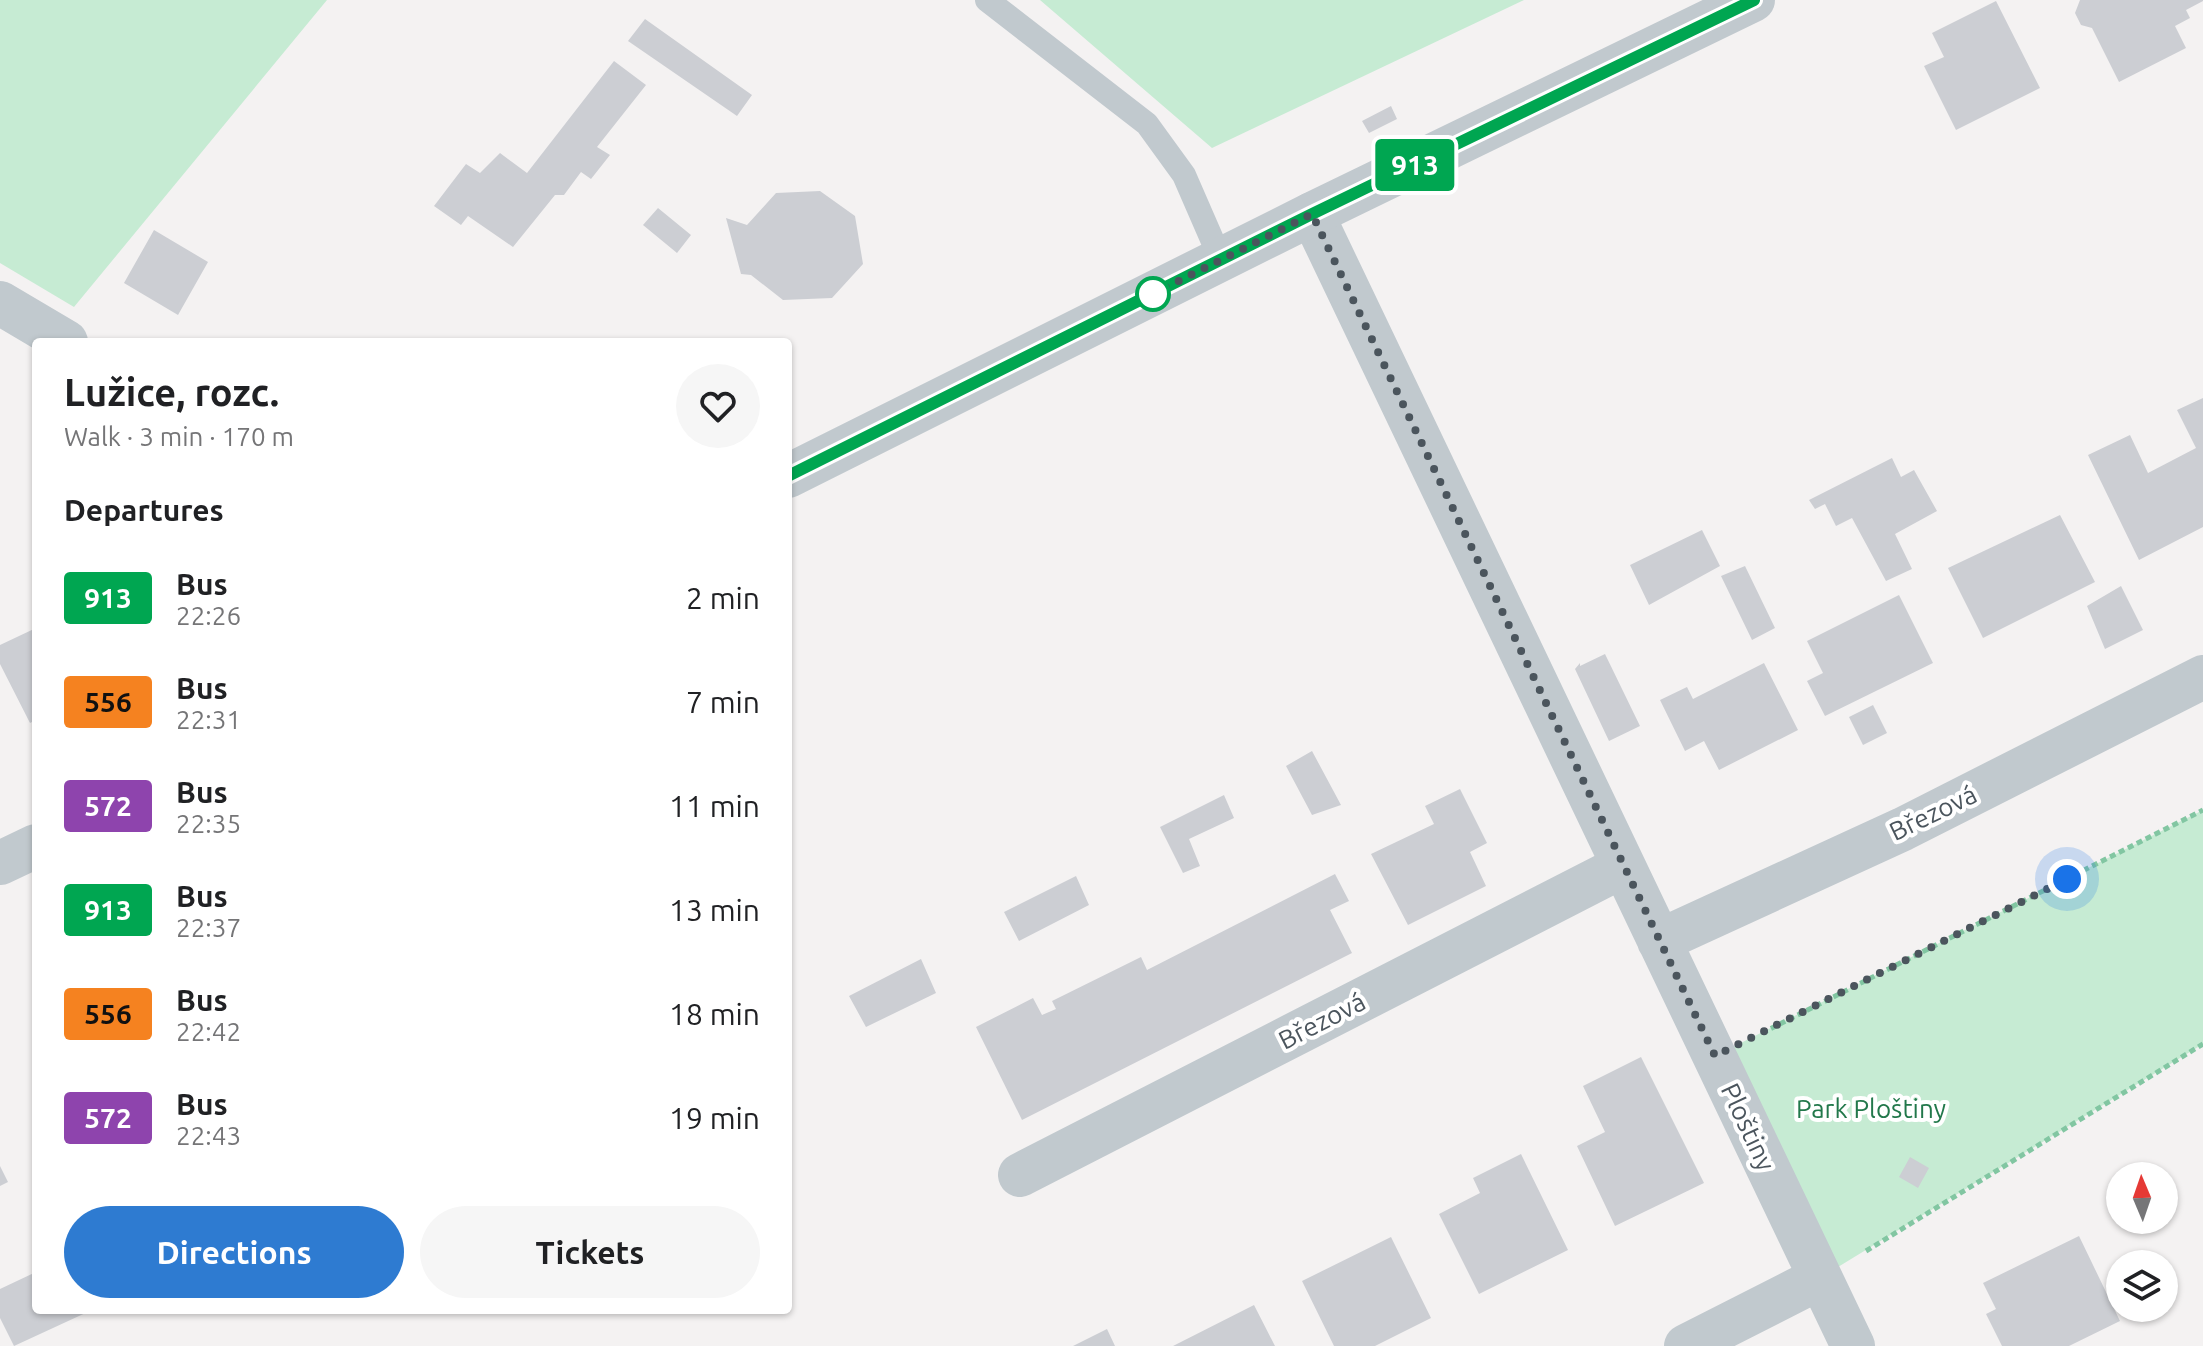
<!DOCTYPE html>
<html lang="en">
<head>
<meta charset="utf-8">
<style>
  :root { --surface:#fff; --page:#f6f6f6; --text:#202124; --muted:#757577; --accent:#2e7bd1 }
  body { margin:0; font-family:Ubuntu,sans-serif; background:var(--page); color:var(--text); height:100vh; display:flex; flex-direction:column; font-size:30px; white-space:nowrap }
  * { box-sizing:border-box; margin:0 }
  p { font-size:26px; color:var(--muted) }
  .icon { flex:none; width:44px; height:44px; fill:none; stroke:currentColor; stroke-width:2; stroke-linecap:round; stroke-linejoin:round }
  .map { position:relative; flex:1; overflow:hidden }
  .drawer { position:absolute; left:32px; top:338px; width:760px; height:976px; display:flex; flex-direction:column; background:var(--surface); border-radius:8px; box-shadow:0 2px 6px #0004 }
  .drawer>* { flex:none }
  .badge { padding:0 16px; border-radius:6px; font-size:28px; line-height:52px }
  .needle { width:52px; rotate:358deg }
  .controls { position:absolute; left:2106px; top:1162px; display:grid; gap:16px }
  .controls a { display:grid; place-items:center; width:72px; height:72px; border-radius:50%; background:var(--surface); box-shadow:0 2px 6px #0004; font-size:40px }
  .you { position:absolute; width:40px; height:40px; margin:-20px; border:6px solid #fff; border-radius:50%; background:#1a73e8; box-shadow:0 0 0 12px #1a73e833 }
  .map>.badge { position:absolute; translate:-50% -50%; box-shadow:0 0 0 4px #fff }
  h2 { padding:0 32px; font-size:30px; line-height:72px }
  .round { display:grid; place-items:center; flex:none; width:84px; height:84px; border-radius:42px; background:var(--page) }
  .headline { display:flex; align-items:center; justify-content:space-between; height:136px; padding:0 32px }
  h1 { font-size:38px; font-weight:600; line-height:60px }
  .action { display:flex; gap:16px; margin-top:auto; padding:16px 32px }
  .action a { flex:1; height:92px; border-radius:48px; background:var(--accent); color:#fff; font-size:32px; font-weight:600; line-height:92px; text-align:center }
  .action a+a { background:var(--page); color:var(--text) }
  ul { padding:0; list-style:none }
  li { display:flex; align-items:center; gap:24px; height:104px; padding:0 32px }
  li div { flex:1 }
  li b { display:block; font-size:30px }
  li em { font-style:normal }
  li .badge { min-width:88px; font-weight:700; text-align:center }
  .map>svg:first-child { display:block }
  .green { fill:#c6ebd3 }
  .building { fill:#ccced3 }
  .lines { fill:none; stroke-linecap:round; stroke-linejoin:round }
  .path { stroke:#82c6a2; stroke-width:5; stroke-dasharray:6 4; stroke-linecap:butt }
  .service { stroke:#c1c9ce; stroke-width:24 }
  .minor { stroke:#c1c9ce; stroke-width:44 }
  .tertiary { stroke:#c1c9ce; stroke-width:44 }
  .line-casing { stroke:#fff; stroke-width:18 }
  .line { stroke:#00a651; stroke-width:12 }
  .walk { stroke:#4b555d; stroke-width:8; stroke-dasharray:0 14.4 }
  .stop-dot { fill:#fff; stroke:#00a651; stroke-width:4 }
  .labels { text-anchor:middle; stroke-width:8; stroke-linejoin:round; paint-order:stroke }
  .street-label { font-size:26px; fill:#4b555d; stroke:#fff }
  .park-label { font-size:26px; fill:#22784b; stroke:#fff }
</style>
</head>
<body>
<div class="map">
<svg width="2203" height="1346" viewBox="0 0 2203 1346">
  <rect width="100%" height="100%" fill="#f4f2f2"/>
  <path class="green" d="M0 0H327L74 307 0 263Z
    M1040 0H1524L1212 148Z
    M2203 810V1044L1820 1278 1715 1056Z"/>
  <path class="building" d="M2080 0H2203V1L2186 10 2190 18 2175 26 2186 48 2119 82 2092 28 2081 25 2075 13Z
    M1996 1 2040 88 1956 130 1924 66 1944 57 1932 33Z
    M645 19 752 95 737 116 628 41Z
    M614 61 646 85 597 147 610 155 591 179 581 172 564 195H555L513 247 468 216 461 225 434 206 466 164 480 173 500 153 527 173Z
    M1391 106 1397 119 1369 133 1362 121Z
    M820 191 855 216 863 264 832 298 783 300 751 275 741 274 726 218 747 225 776 193Z
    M658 208 691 235 677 253 643 225Z
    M154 230 208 262 178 315 124 283Z
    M2203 398V527L2139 560 2088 455 2130 435 2148 473 2196 448 2177 410Z
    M1892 458 1901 477 1914 470 1937 511 1895 534 1912 569 1886 581 1852 518 1836 526 1825 504 1815 509 1809 500Z
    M2060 515 2095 582 1983 638 1948 568Z
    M1702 530 1720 566 1649 605 1630 565Z
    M1745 566 1775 628 1752 640 1721 576Z
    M2121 586 2143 630 2105 649 2087 606Z
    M1899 595 1933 663 1825 716 1807 681 1823 673 1807 641Z
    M36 628V720L30 723 0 664V645Z
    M1605 654 1640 726 1609 741 1575 669 1580 663V666Z
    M1764 663 1798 730 1719 770 1704 741 1685 751 1660 700 1687 687 1693 699Z
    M1873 705 1887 733 1863 745 1849 717Z
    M1312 751 1341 805 1312 815 1286 766Z
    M1460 789 1487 843 1470 852 1486 886 1408 925 1371 854 1434 824 1425 806Z
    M1224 795 1234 818 1189 839 1200 866 1183 873 1160 827Z
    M1335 874 1349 901 1330 910 1352 953 1022 1120 976 1027 1033 998 1042 1015 1056 1009 1052 1001 1141 957 1147 970Z
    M1076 876 1089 905 1019 941 1004 912Z
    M921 959 936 993 866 1027 849 996Z
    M1641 1057 1704 1183 1615 1226 1577 1146 1605 1132 1583 1086Z
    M1521 1154 1568 1250 1479 1294 1439 1214 1480 1193 1473 1178Z
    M1910 1157 1929 1168 1918 1188 1899 1177Z
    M0 1166 8 1182 0 1186Z
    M2079 1236 2120 1321 2069 1346H2002L1986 1314 1996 1309 1983 1283Z
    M1391 1237 1431 1318 1375 1346H1334L1302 1281Z
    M36 1272V1310H92L14 1346 0 1318V1289Z
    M1254 1305 1275 1346H1173Z
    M1107 1329 1115 1346H1073Z"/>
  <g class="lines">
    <path class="path" d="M1762 1033 2203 810
      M1866 1251 2203 1044"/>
    <path class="service" d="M987 0 1147 124 1184 175 1221 260"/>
    <path class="minor" d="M1312 214 1853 1346
      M1659 941 1903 829 2203 677
      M1020 1175 1623 866
      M1686 1346 1820 1278"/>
    <path class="tertiary" d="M0 303 66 342
      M788 476 1312 214 1753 0
      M0 863 36 846"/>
  </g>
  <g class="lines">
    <defs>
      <path id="line" d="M788 476 1312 214 1754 0"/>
    </defs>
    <use href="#line" class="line-casing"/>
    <use href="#line" class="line"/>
    <path class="walk" d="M1153 294 1312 214 1715 1056 2067 879"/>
  </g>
  <circle class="stop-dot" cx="1153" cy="294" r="16"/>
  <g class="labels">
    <g class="street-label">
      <text transform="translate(1933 813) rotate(-26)" y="9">Březová</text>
      <text transform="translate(1322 1021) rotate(-27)" y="9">Březová</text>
      <text transform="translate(1748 1127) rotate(65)" y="9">Ploštiny</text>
    </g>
    <g class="park-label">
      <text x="1871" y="1118">Park Ploštiny</text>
    </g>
  </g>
</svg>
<div class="controls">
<a><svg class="needle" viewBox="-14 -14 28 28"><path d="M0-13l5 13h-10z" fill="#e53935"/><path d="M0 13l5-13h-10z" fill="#757577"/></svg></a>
<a><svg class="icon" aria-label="layers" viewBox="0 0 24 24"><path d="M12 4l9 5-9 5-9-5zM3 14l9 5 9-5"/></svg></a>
</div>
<div class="you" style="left:2067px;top:879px"></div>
<b class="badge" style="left:1415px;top:165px;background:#00a651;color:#fff">913</b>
<section class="drawer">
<div class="headline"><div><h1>Lužice, rozc.</h1><p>Walk · 3 min · 170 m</p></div><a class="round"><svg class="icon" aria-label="heart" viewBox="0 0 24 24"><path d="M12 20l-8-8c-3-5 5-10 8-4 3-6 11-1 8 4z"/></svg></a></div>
<h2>Departures</h2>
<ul>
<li><span class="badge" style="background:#00a651;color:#fff">913</span><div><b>Bus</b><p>22:26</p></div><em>2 min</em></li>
<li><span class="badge" style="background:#f58220;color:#111">556</span><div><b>Bus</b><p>22:31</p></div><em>7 min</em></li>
<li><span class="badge" style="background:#8e44ad;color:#fff">572</span><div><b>Bus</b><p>22:35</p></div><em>11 min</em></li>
<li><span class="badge" style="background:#00a651;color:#fff">913</span><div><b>Bus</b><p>22:37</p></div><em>13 min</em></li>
<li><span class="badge" style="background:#f58220;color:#111">556</span><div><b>Bus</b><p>22:42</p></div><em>18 min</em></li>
<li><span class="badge" style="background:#8e44ad;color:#fff">572</span><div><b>Bus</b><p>22:43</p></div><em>19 min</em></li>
</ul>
<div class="action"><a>Directions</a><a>Tickets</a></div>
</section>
</div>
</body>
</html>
